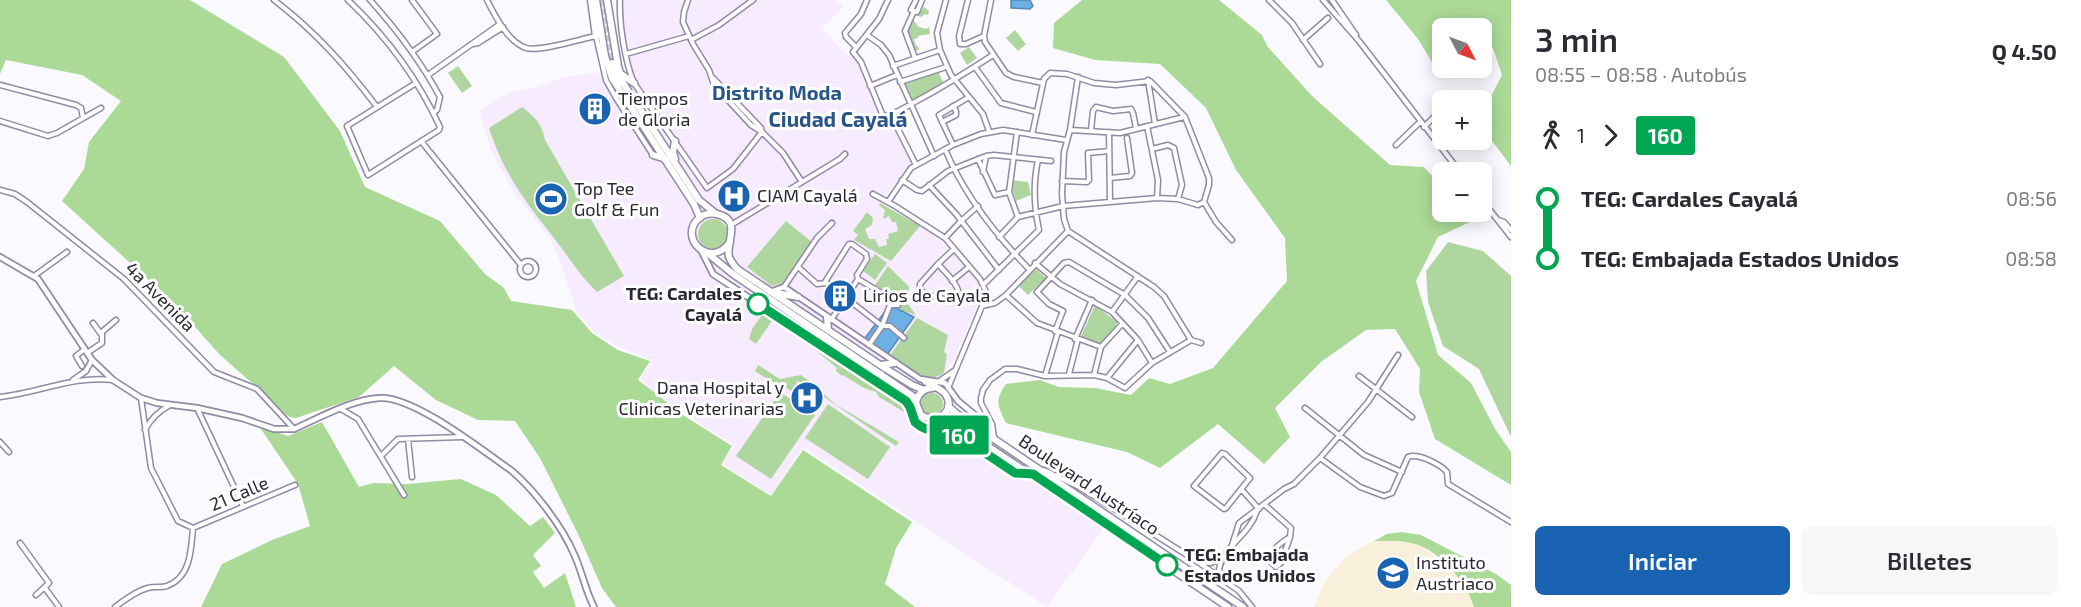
<!DOCTYPE html>
<html lang="es">
<head>
<meta charset="utf-8">
<style>
  :root { --surface:#fff; --page:#f7f7f7; --text:#2b2b33; --muted:#7c7c81; --accent:#1a62b2 }
  body { margin:0; font-family:"Exo 2",sans-serif; background:var(--page); color:var(--text); height:100vh; display:flex; flex-direction:column; font-size:22px; white-space:nowrap }
  * { box-sizing:border-box; margin:0 }
  p { font-size:20px; color:var(--muted) }
  .icon { flex:none; width:33px; height:33px; fill:none; stroke:currentColor; stroke-width:2; stroke-linecap:round; stroke-linejoin:round }
  .map { position:relative; flex:1; overflow:hidden }
  .panel { display:flex; flex-direction:column; background:var(--surface); width:570px }
  .panel>* { flex:none }
  .badge { padding:0 12px; border-radius:4px; font-size:21px; line-height:39px }
  .needle { width:39px; rotate:131deg }
  .fabs { position:absolute; left:1432px; top:18px; display:grid; gap:12px }
  .fabs a { display:grid; place-items:center; width:60px; height:60px; border-radius:9px; background:var(--surface); box-shadow:0 3px 15px #0003; font-size:30px }
  .map>.badge { position:absolute; translate:-50% -50%; box-shadow:0 0 0 3px #fff }
  .legs { display:flex; align-items:center; gap:9px; height:66px; padding:0 24px; font-size:20px }
  .legs p { margin-inline-start:auto }
  .overview { display:flex; align-items:center; justify-content:space-between; height:102px; padding:0 24px }
  h1 { font-size:33px; font-weight:600; line-height:45px }
  .cta { display:flex; gap:12px; margin-top:auto; padding:12px 24px }
  .cta a { flex:1; height:69px; border-radius:9px; background:var(--accent); color:#fff; font-size:24px; font-weight:600; line-height:69px; text-align:center }
  .cta a+a { background:var(--page); color:var(--text) }
  ul { padding:0 24px; list-style:none }
  li { display:flex; align-items:center; gap:21px; height:60px; font-size:22px }
  li i { display:grid; place-items:center; width:9px; height:100%; margin:0 8px; background:currentColor }
  li i::after { content:''; width:15px; height:15px; margin:-8px; border:4px solid; border-radius:50%; background:var(--surface) }
  li p { margin-inline-start:auto }
  li:first-child i { background:linear-gradient(#0000 50%,currentColor 0) }
  li:last-child i { background:linear-gradient(currentColor 50%,#0000 0) }
  main { display:flex; flex:1; min-height:0 }
  .map>svg:first-child { display:block }
  .commercial { fill:#f7ebff }
  .education { fill:#f8f0da }
  .green { fill:#b0d6a0 }
  .forest { fill:#abda97 }
  .water { fill:#6bb1e5; stroke:#5888b0; stroke-width:1.5 }
  .lines { fill:none; stroke-linecap:round; stroke-linejoin:round }
  .primary-tunnel { stroke:#d1cfd6; stroke-width:6; stroke-dasharray:6 3; stroke-linecap:butt }
  .minor-casing { stroke:#918aa5; stroke-width:7 }
  .tertiary-casing { stroke:#918aa5; stroke-width:8 }
  .primary-casing { stroke:#918aa5; stroke-width:9 }
  .minor { stroke:#fff; stroke-width:4 }
  .tertiary { stroke:#fff; stroke-width:4.5 }
  .primary { stroke:#fff; stroke-width:6 }
  .line-1-casing { stroke:#fff; stroke-width:14 }
  .line-1 { stroke:#00a651; stroke-width:9 }
  .stop-1-dot { fill:#fff; stroke:#00a651; stroke-width:3 }
  .labels { text-anchor:middle; stroke-width:6; stroke-linejoin:round; paint-order:stroke }
  .poi-label { font-size:18px; fill:#2b2833; stroke:#fff; text-anchor:start }
  .stop-label { font-size:18px; font-weight:bold; fill:#2b2833; stroke:#fff; text-anchor:end }
  .street-label { font-size:18px; fill:#2b2833; stroke:#fff }
  .neighbourhood-label { font-size:20px; font-weight:bold; fill:#285488; stroke:#fff }
  .quarter-label { font-size:21px; font-weight:bold; fill:#285488; stroke:#fff }
</style>
</head>
<body>
<main>
<div class="map">
<svg width="1511" height="607" viewBox="0 0 1511 607">
  <rect width="100%" height="100%" fill="#faf9ff"/>
  <path class="commercial" d="M624 0H836L843 7 822 28 846 54 858 59 883 120 890 118 912 161 881 202 939 238 980 284 981 296 952 363 937 380 948 384 956 392 966 410 950 429 1104 528 1047 607 803 447 771 495 722 464 734 446 654 393 640 379 652 360 620 348 594 332 577 312 558 256 550 238 516 195 491 151 479 111 510 92 540 86 564 77 630 68 623 23Z"/>
  <path class="education" d="M1374 541H1391L1416 544 1426 549 1459 578 1470 594 1474 607H1314L1324 583 1345 557Z"/>
  <path class="green" d="M924 7 929 11 928 15 925 14 921 17 915 15 913 20 919 27 926 29 929 27 930 34 918 36V38L914 39 916 46H918L919 50 913 51 906 33 914 14H919Z
    M1015 30 1026 44 1018 51 1006 38Z
    M969 47 977 58 967 65 960 53Z
    M458 66 472 86 462 93 448 73Z
    M938 71 944 84 913 101 906 84 904 83Z
    M522 107C534 116 543 125 545 140L624 276 597 292C581 277 570 259 557 242 526 202 505 177 489 128Z
    M1012 180 1028 182 1031 195 1016 201 1013 191Z
    M880 203 920 226 891 261 854 240 858 235 853 231 867 212 873 218 872 225 865 229 869 239H875L879 247 887 245 886 239H889L888 234 898 231 896 222H892L889 216 883 219 885 210 879 205Z
    M698 234a15 15 0 1 1 30 0a15 15 0 1 1-30 0Z
    M786 221 813 243 783 283 772 286 747 267Z
    M1448 242 1483 251 1511 276V437L1479 369 1443 346 1428 302 1426 271Z
    M875 254 887 263 875 280 863 271Z
    M888 266 909 287 908 304 916 315 900 310 898 300 875 285Z
    M1036 269 1046 278 1028 295 1019 286Z
    M1095 305 1117 322 1115 327 1100 344 1080 338Z
    M765 311 774 318 756 344 749 339 752 329Z
    M917 318 948 335 944 352 947 354 944 373C926 386 906 365 890 355Z
    M793 330 904 403 907 409 904 412 879 397 876 392 864 388 843 375 842 376 836 371 837 368 813 348 792 334Z
    M758 365 780 379 801 375 812 383 809 386H806L798 381 791 391 782 385 780 387 755 371Z
    M814 385 835 404 899 442 896 446 812 389Z
    M780 392 815 415 771 479 736 456Z
    M921 404a11 11 0 1 1 22 0a11 11 0 1 1-22 0Z
    M828 404 890 447 868 479 805 438Z"/>
  <path class="forest" d="M0 0H190L284 57 340 131 365 187 440 221 485 274 504 288 511 301 572 310 592 333 618 350 650 361 638 380 686 417 732 446 721 465 771 496 803 450 912 522 896 548 885 584 915 607H616L602 588 579 536 540 458 515 421 478 420 436 400 394 366 359 397 296 418 290 417 283 413 261 391 219 354 174 303 62 201 84 169 89 142 121 101 82 75 6 60 0 74Z
    M1082 0H1219L1262 35 1267 46 1312 96 1390 165 1424 167 1443 188V212H1465L1474 220 1438 237 1416 281 1438 355 1471 383 1495 429 1511 452V485L1435 439 1419 392 1420 369 1395 329 1366 330 1321 362 1275 408 1290 437 1264 464 1218 424 1160 468 1127 452 1006 423C998 406 994 401 1006 384L1040 380 1059 387 1095 388 1131 395 1149 378 1170 384 1213 368 1287 281 1285 238 1236 170 1206 108 1160 64 1095 60 1053 48 1054 23Z
    M1386 0H1511V166L1483 129 1486 106 1502 75 1493 48H1482V28H1443V66L1435 67 1418 39Z
    M322 422 359 487 374 483 407 484 461 479 496 495 530 526 543 517 555 533 533 555 541 566 533 572 544 588 565 573 576 607H201L222 564 272 540 310 526 298 484 259 426 288 436Z
    M1401 532 1421 535 1496 574 1511 585V607H1474C1467 583 1440 551 1415 544 1402 540 1387 541 1374 541L1387 534Z"/>
  <path class="water" d="M1011 0H1030L1033 6 1030 9 1011 8Z
    M890 305 914 317 887 355 865 338Z"/>
  <g class="lines">
    <path class="primary-tunnel" d="M601 0 612 63"/>
    <defs>
      <path id="minor" d="M274 0C316 32 346 66 377 107
        M348 0C386 36 418 79 440 127L439 130 368 175 347 126 416 83
        M370 0C397 30 421 62 440 97L437 110 433 113
        M412 0 437 34 412 52
        M487 0C495 16 508 42 526 48 539 52 581 39 596 36L606 80 616 98 653 155
        M620 0C619 24 625 62 634 83L707 188 733 169 762 132
        M688 0 684 12 683 22 693 44 709 70 714 85 751 125 762 132 783 153 802 182
        M888 0 879 19 853 52 861 62 883 116C894 115 904 108 913 103 941 88 967 72 993 55
        M946 0 937 33 940 50 951 75 983 114 989 131
        M968 0 959 36 960 44H966L984 36
        M991 0 984 36 985 42 1006 73 1014 77 1043 83
        M1269 0 1292 23 1320 64
        M1323 0 1359 41 1460 172
        M1332 0 1356 35
        M914 11 917 12 922 0
        M867 35 881 45 889 55 934 156
        M691 40 719 25 753 0
        M1303 40 1328 18
        M473 44 478 43 503 27
        M856 47 846 37 845 33 861 14 867 0
        M626 54 689 36
        M915 58 905 31 914 11 911 10 916 0
        M893 66 940 50
        M975 67 1001 103 1036 112
        M428 75 500 24
        M1078 77 1070 130 1064 152 1062 194 1064 219 1068 231 1154 287 1164 296 1191 340 1201 343
        M713 78 761 128 762 132
        M1148 80 1155 124
        M900 82 946 67
        M0 85 76 105 81 108 83 118
        M870 86 897 75
        M1451 100 1453 98
        M891 115 916 165
        M0 121 48 136 57 133 101 108
        M942 122 956 115V111L953 106
        M1147 126 1158 180 1157 198
        M1424 127 1443 108
        M1071 130 1120 133 1184 117
        M1091 130 1093 111 1096 107 1113 111 1131 109 1133 113 1136 128
        M1017 132 1009 192 1018 217
        M1109 132 1110 202
        M1032 135 1044 79 1050 73 1067 74 1094 83 1116 85 1150 81 1185 117 1209 178V185L1204 202
        M421 141 521 265
        M953 145 939 115 969 97
        M1396 145 1420 122
        M945 149C964 195 995 234 1029 269
        M1152 149 1168 145 1174 148 1182 185 1178 199
        M978 159 995 195 1009 192
        M983 172 986 156
        M1110 178 1130 176 1132 173 1127 138
        M902 180 917 190 922 191 948 171 986 156 994 155 1051 161
        M1062 181 1087 182 1089 180 1088 153 1109 151
        M929 185 956 214 999 270
        M0 190 15 194 27 202 124 279 214 372 257 389 294 429
        M873 194 895 206 945 238 980 279 986 292 985 299 948 388
        M1482 200 1511 237
        M888 202 911 168 953 145 981 134 1003 130 1066 140
        M1204 202 1216 222 1232 240
        M1498 220 1504 222 1511 230
        M731 225 840 159 845 154
        M999 237 1018 217 1063 206 1157 198 1178 199 1198 205 1204 202
        M945 238 961 221 978 206
        M520 269a8 8 0 1 1 16 0a8 8 0 1 1-16 0Z
        M1035 263 1060 284 1112 312 1138 340 1152 363
        M938 264C946 273 961 286 959 299L955 302 926 294 920 290V284Z
        M938 264 954 249
        M798 267 817 284 827 283 882 326 869 345
        M34 276 67 252
        M858 279 898 303V305H890L882 326H890L904 338
        M952 281 969 267
        M825 282 849 244H852L866 254 867 259 857 275 858 279 831 320
        M984 284 1039 230C1034 207 1033 183 1038 160
        M784 287 817 238 832 223
        M1006 295 1037 323 1101 347
        M982 306 995 303 1006 295 1068 231
        M1112 312 1138 276
        M93 323 101 334
        M1055 331 1063 311 1049 304 1037 292 1064 263 1069 262 1125 295 1148 318 1170 352
        M1075 339 1092 300
        M87 353 102 343V332L116 320
        M82 366 76 356 85 349
        M1069 374 1078 339
        M1094 375 1101 347 1122 324
        M1045 376 1058 332
        M1359 376 1412 417
        M1107 378 1138 340
        M73 380 86 371 92 360
        M938 382 954 371
        M0 397C38 393 75 375 113 380
        M141 398 151 468 178 521 193 528 295 485
        M197 408 243 506
        M1305 408 1364 455 1402 472
        M341 409 358 419 404 495
        M145 430C151 418 159 411 170 405
        M994 437 992 424 981 403V398L983 390 990 380 1005 369H1017L1045 376 1094 375 1107 378 1125 388 1152 363 1191 340
        M408 439 412 477
        M0 442 9 452
        M1222 453 1225 454 1250 478 1226 508 1224 509 1194 486Z
        M381 456 398 439 462 437
        M1320 458 1360 487 1384 496 1392 493 1408 457C1418 453 1440 464 1447 472L1448 484 1511 522
        M1044 470 1081 488 1198 562 1239 591 1252 607
        M1242 490 1259 509
        M1265 505 1291 528 1290 537
        M1290 537 1281 563 1276 567 1270 561C1271 549 1281 543 1290 537Z
        M20 543 49 583 36 595
        M1232 545 1239 523 1284 489 1294 484 1320 458 1368 402 1398 355
        M1201 562 1211 563 1222 558
        M1223 579 1219 569C1224 545 1249 536 1257 511
        M45 588 59 607
        M115 607C123 601 138 590 148 588 154 586 161 588 167 586 191 577 191 550 193 528"/>
      <path id="tertiary" d="M701 250 713 274 906 401C912 408 911 420 918 425 928 433 940 424 950 429 974 443 1002 474 1030 474
        M0 257 38 279 92 360 113 380 141 398 157 403 197 408 242 418 274 429H294C319 418 353 399 380 398 414 396 483 451 512 471 535 491 562 526 574 554 582 571 585 590 594 607
        M770 292 784 287 920 379 945 383 958 401 987 425 994 438"/>
      <path id="primary" d="M591 0 596 36
        M596 0 605 56 612 78 694 204 700 218
        M607 0 618 66 623 83 699 200 715 213
        M612 63 619 84
        M621 74 634 83
        M653 155 666 159
        M675 159 673 152 675 141
        M730 242C711 270 677 238 699 218 704 214 711 213 717 214 743 220 725 243 729 257 731 262 734 265 737 269L880 365 912 385 924 390
        M706 252 733 274 917 399
        M771 292 798 297
        M827 317 828 330
        M812 339 825 336
        M881 365 895 363
        M881 374 884 387
        M925 381C931 385 941 388 946 395 956 411 937 425 921 415L916 403C918 393 924 388 933 388
        M948 406 957 414 1243 607
        M921 415 923 428
        M940 417 952 422 1228 607"/>
    </defs>
    <use href="#minor" class="minor-casing"/>
    <use href="#tertiary" class="tertiary-casing"/>
    <use href="#primary" class="primary-casing"/>
    <use href="#minor" class="minor"/>
    <use href="#tertiary" class="tertiary"/>
    <use href="#primary" class="primary"/>
  </g>
  <g class="lines">
    <defs>
      <path id="line-1" d="M758 304 906 401 910 407 915 422 920 426 926 429 948 428 1015 473 1033 474 1167 565"/>
    </defs>
    <use href="#line-1" class="line-1-casing"/>
    <use href="#line-1" class="line-1"/>
  </g>
  <defs>
    <symbol id="building-disc" viewBox="-11 -11 22 22"><circle r="9.5" fill="#1a62b2" stroke="#fff"/><path d="M-4-6H4V6H1V3H-1V6H-4ZM-2.5-4.3h1.7v1.8h-1.7ZM.8-4.3h1.7v1.8H.8ZM-2.5-1h1.7V.8h-1.7ZM.8-1h1.7V.8H.8Z" fill="#fff"/></symbol>
    <symbol id="hospital-disc" viewBox="-11 -11 22 22"><circle r="9.5" fill="#1a62b2" stroke="#fff"/><path d="M-5-5h3v3.5h4V-5h3V5h-3V1.5h-4V5h-3Z" fill="#fff"/></symbol>
    <symbol id="stadium-disc" viewBox="-11 -11 22 22"><circle r="9.5" fill="#1a62b2" stroke="#fff"/><path d="M0-5a6.5 5 0 1 0 0 10a6.5 5 0 1 0 0-10ZM-3.5-1.8h7v3.6h-7Z" fill="#fff"/></symbol>
    <symbol id="school-disc" viewBox="-11 -11 22 22"><circle r="9.5" fill="#1a62b2" stroke="#fff"/><path d="M0-5L7-2L0 1L-7-2ZM-4 1L0 2.5L4 1V4Q0 6-4 4Z" fill="#fff"/></symbol>
  </defs>
  <g fill-rule="evenodd">
    <use href="#building-disc" x="576" y="90" width="38" height="38"/>
    <use href="#hospital-disc" x="715" y="177" width="38" height="38"/>
    <use href="#stadium-disc" x="532" y="180" width="38" height="38"/>
    <use href="#building-disc" x="821" y="277" width="38" height="38"/>
    <use href="#hospital-disc" x="788" y="379" width="38" height="38"/>
    <use href="#school-disc" x="1374" y="554" width="38" height="38"/>
  </g>
  <g class="stop-1-dot">
    <circle cx="758" cy="304" r="10"/>
    <circle cx="1167" cy="565" r="10"/>
  </g>
  <g class="labels">
    <g class="poi-label">
      <text x="618" y="105">Tiempos<tspan x="618" dy="21">de Gloria</tspan></text>
      <text x="574" y="195">Top Tee<tspan x="574" dy="21">Golf &amp; Fun</tspan></text>
      <text x="757" y="202">CIAM Cayalá</text>
      <text x="863" y="302">Lirios de Cayala</text>
      <text x="784" y="394" text-anchor="end">Dana Hospital y<tspan x="784" dy="21">Clinicas Veterinarias</tspan></text>
      <text x="1416" y="569">Instituto<tspan x="1416" dy="21">Austriaco</tspan></text>
    </g>
    <g class="stop-label">
      <text x="742" y="300">TEG: Cardales<tspan x="742" dy="21">Cayalá</tspan></text>
      <text x="1184" y="561" text-anchor="start">TEG: Embajada<tspan x="1184" dy="21">Estados Unidos</tspan></text>
    </g>
    <g class="street-label">
      <text transform="translate(160 297) rotate(45)" y="6">4a Avenida</text>
      <text transform="translate(1089 485) rotate(34)" y="6">Boulevard Austríaco</text>
      <text transform="translate(239 494) rotate(-23)" y="6">21 Calle</text>
    </g>
    <g class="neighbourhood-label">
      <text x="777" y="100">Distrito Moda</text>
    </g>
    <g class="quarter-label">
      <text x="838" y="127">Ciudad Cayalá</text>
    </g>
  </g>
</svg>
<div class="fabs">
<a><svg class="needle" viewBox="-14 -14 28 28"><path d="M0-13l5 13h-10z" fill="#e53935"/><path d="M0 13l5-13h-10z" fill="#7c7c81"/></svg></a>
<a>+</a>
<a>−</a>
</div>
<b class="badge" style="left:959px;top:435px;background:#00a651;color:#fff">160</b>
</div>
<section class="panel">
<div class="overview"><div><h1>3 min</h1><p>08:55 – 08:58 · Autobús</p></div><b>Q 4.50</b></div>
<div class="legs"><svg class="icon" aria-label="walk" viewBox="0 0 24 24"><circle cx="13" cy="4" r="2"/><path d="M13 8l-2 6 4 7M11 14l-3 7M7 12l3-4h3l4 4"/></svg>1<svg class="icon" aria-label="forward" viewBox="0 0 24 24"><path d="M9 5l7 7-7 7"/></svg><b class="badge" style="background:#00a651;color:#fff">160</b></div>
<ul>
<li><i style="color:#00a651"></i><b>TEG: Cardales Cayalá</b><p>08:56</p></li>
<li><i style="color:#00a651"></i><b>TEG: Embajada Estados Unidos</b><p>08:58</p></li>
</ul>
<div class="cta"><a>Iniciar</a><a>Billetes</a></div>
</section>
</main>
</body>
</html>
